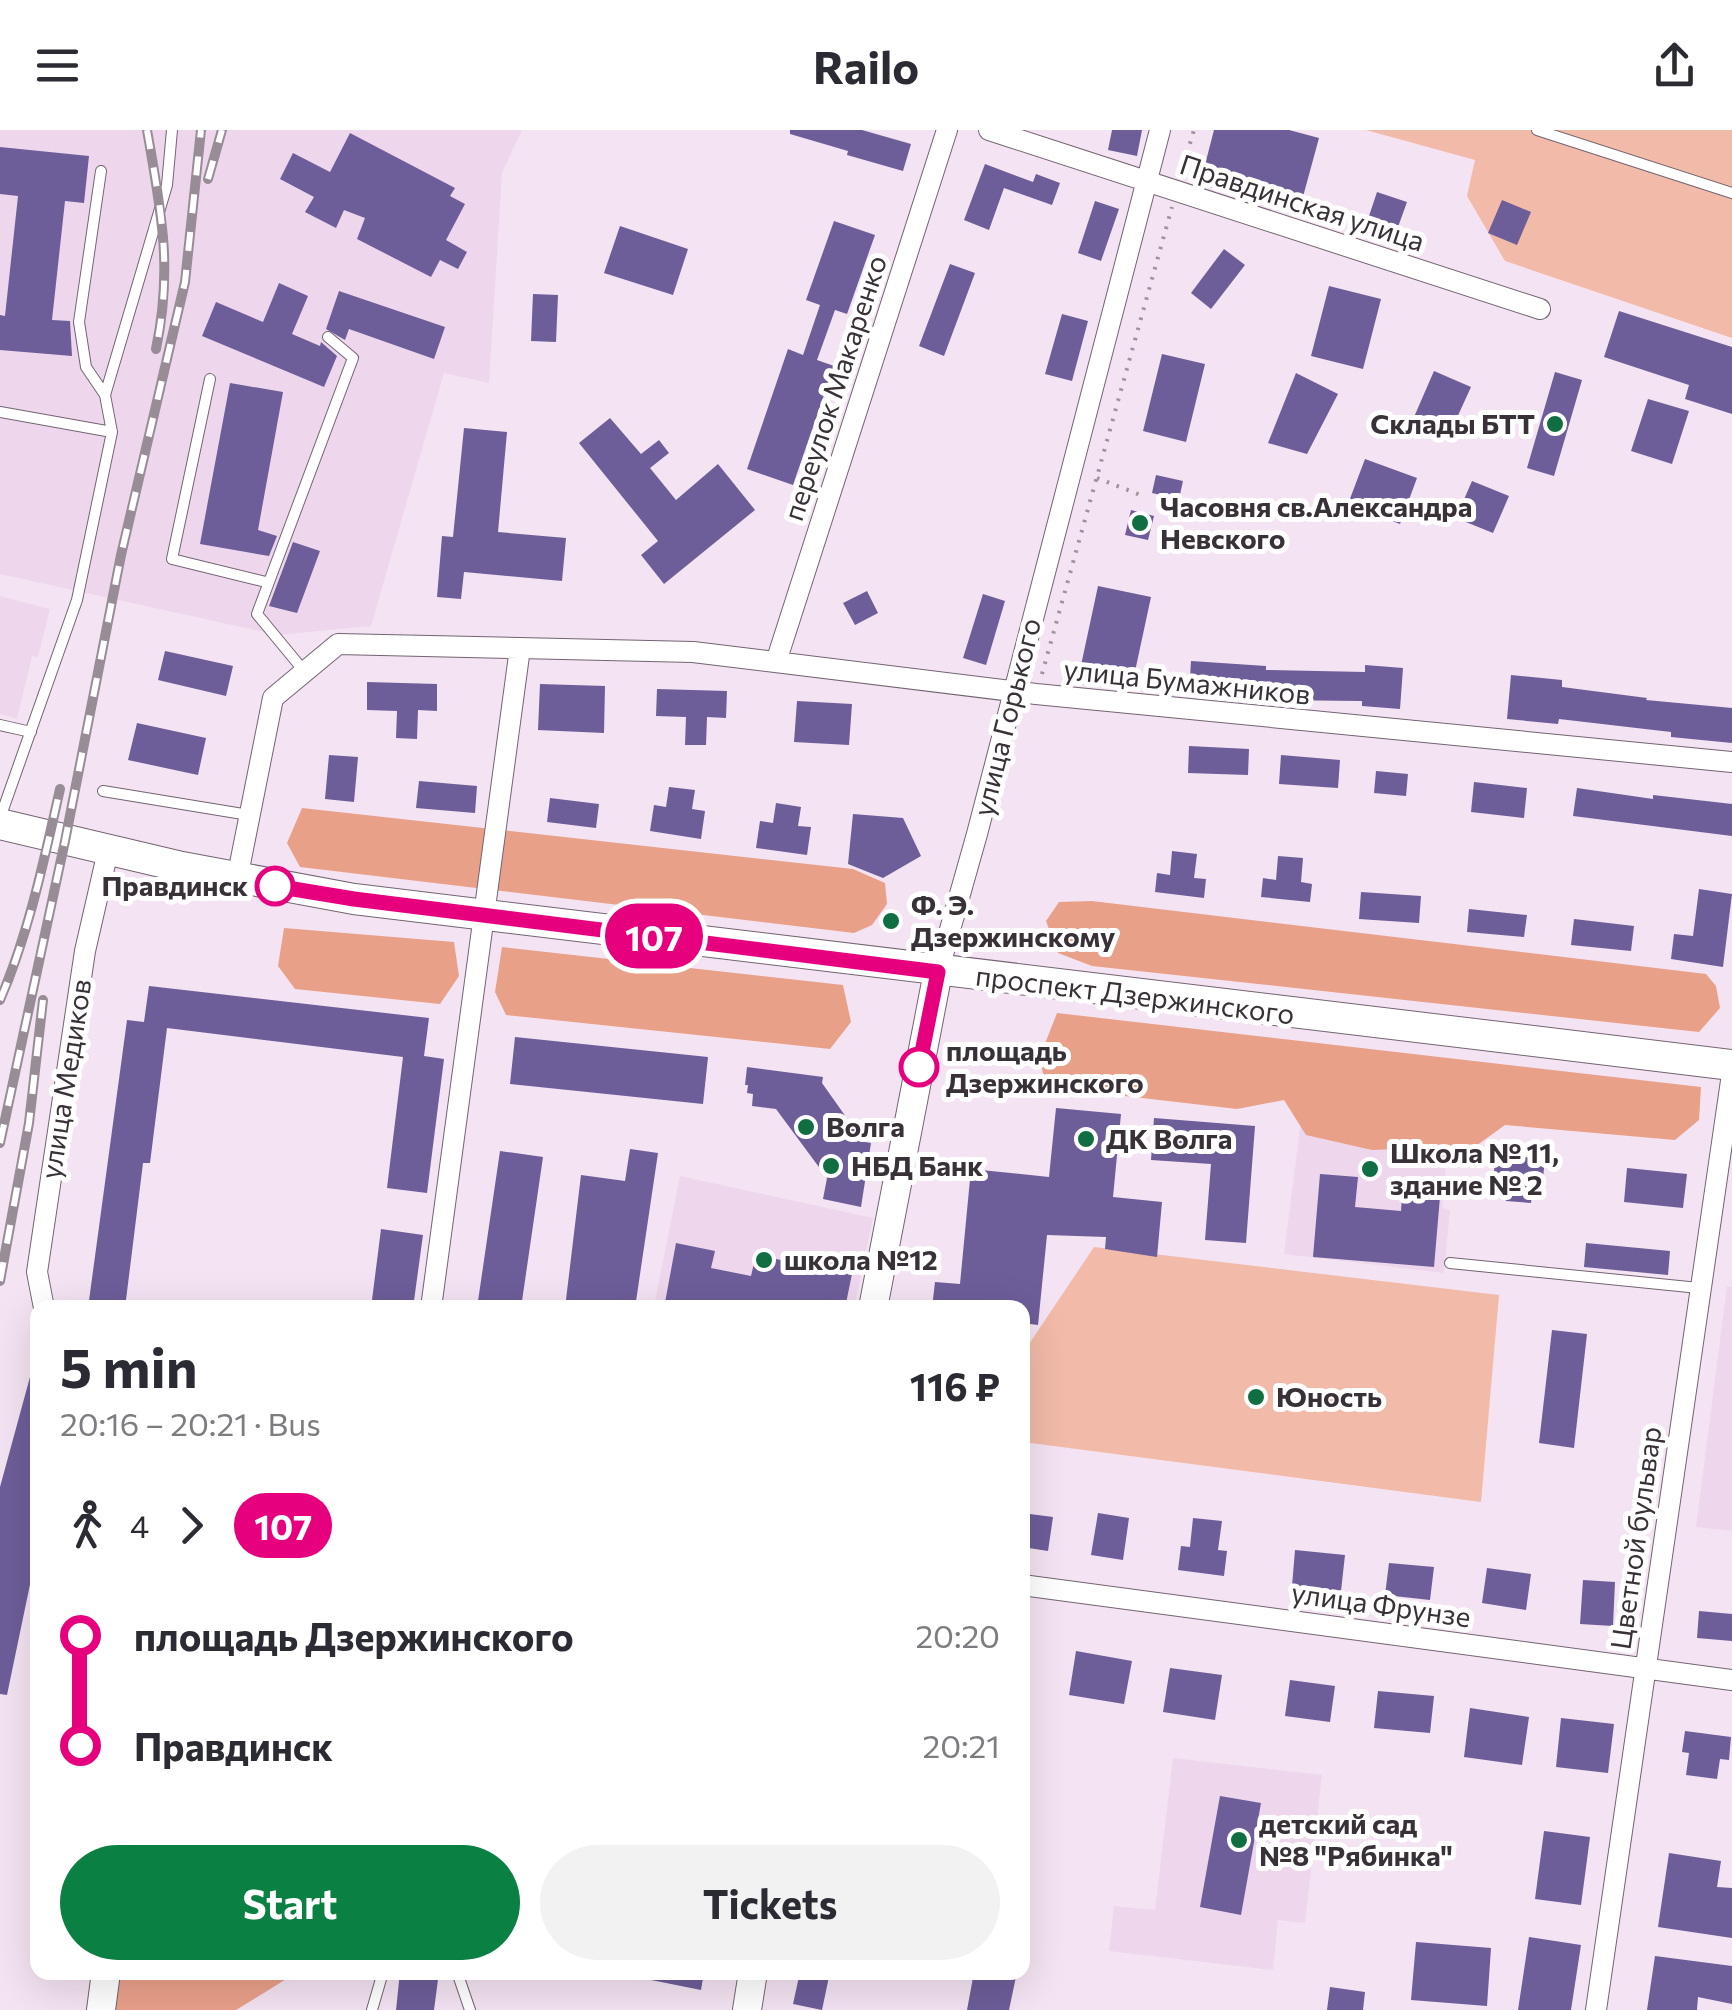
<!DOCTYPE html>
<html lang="en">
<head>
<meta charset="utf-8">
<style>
  :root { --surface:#fff; --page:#f2f2f3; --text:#2b2b33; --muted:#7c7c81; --accent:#0b8043 }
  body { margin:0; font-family:Commissioner,sans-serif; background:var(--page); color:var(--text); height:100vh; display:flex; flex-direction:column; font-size:38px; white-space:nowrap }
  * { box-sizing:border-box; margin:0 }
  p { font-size:32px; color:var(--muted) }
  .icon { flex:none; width:55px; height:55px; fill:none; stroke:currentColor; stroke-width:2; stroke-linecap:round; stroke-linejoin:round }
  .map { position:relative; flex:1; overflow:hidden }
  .side { position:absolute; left:30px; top:1170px; width:1000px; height:680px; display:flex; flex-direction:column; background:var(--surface); border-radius:20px; box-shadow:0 10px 40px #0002 }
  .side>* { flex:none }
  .badge { padding:0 20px; border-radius:32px; font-size:35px; line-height:65px }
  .map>.badge { position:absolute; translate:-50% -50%; box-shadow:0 0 0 5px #fff }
  .legs { display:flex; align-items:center; gap:15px; height:110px; padding:0 30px; font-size:32px }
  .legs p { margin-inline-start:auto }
  .overview { display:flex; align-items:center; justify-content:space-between; height:170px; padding:0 30px }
  h1 { font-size:55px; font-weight:700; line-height:75px }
  .button { display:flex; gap:20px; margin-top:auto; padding:20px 30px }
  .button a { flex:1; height:115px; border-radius:60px; background:var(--accent); color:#fff; font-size:40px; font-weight:700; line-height:115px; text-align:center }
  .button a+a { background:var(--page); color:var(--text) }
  ul { padding:0 30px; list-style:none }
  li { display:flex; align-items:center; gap:35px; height:110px; font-size:38px }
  li i { display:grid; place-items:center; width:15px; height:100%; margin:0 12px; background:currentColor }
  li i::after { content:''; width:25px; height:25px; margin:-12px; border:8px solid; border-radius:50%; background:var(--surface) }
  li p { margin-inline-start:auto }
  li:first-child i { background:linear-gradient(#0000 50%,currentColor 0) }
  li:last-child i { background:linear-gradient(currentColor 50%,#0000 0) }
  header { display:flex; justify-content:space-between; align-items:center; height:130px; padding:0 30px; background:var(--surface); font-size:45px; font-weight:700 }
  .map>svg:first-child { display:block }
  .built { fill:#eed7ec }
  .green { fill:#f2baa8 }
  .forest { fill:#e9a089 }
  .building { fill:#6d5d99 }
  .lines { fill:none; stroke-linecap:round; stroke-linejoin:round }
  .lane-casing { stroke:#736471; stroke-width:12 }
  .street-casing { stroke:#736471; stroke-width:22 }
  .secondary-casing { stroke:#736471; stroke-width:30 }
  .primary-casing { stroke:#736471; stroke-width:32 }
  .path { stroke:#9e929c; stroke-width:4; stroke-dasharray:2.5 8; stroke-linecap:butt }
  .lane { stroke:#fff; stroke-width:10 }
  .street { stroke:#fff; stroke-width:20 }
  .secondary { stroke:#fff; stroke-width:28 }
  .primary { stroke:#fff; stroke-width:30 }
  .rail-casing { stroke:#988c97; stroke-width:10 }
  .rail { stroke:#fff; stroke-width:6; stroke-dasharray:19; stroke-linecap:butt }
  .line-1-casing { stroke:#fff; stroke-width:22 }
  .line-1 { stroke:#e6007e; stroke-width:15 }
  .poi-dot { fill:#116e42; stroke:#fff; stroke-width:4 }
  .stop-1-dot { fill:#fff; stroke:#e6007e; stroke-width:5 }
  .labels { text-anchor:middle; stroke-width:10; stroke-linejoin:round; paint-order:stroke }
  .street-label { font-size:28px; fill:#383137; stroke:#fff }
  .poi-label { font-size:28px; font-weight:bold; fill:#383137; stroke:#fff; text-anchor:start }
  .stop-label { font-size:28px; font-weight:bold; fill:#383137; stroke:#fff; text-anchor:end }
</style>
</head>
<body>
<header><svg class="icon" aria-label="menu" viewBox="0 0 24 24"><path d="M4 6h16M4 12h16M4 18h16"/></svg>Railo<svg class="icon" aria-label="share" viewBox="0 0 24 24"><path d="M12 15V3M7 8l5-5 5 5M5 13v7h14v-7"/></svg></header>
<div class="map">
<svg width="1732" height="1880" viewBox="0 0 1732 1880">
  <rect width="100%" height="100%" fill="#f4e3f2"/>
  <path class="built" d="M0 0H522L502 43 489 253 444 243 371 496 278 505 0 444Z
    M0 466 50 479 38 527 32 526 17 589 0 584Z
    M1302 983 1449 999 1442 1078 1450 1080 1444 1143 1284 1124Z
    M680 1046 873 1088 854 1177 648 1178 655 1171Z
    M1727 1156 1732 1157V1401L1696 1397Z
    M1173 1628 1322 1645 1305 1793 1278 1790 1273 1840 1109 1821 1114 1776 1155 1780Z"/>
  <path class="green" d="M1366 0H1732V208L1505 131 1467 66 1475 30Z
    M1094 1117 1499 1165 1481 1372 1023 1312V1223Z"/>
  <path class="forest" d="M302 678 853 739 885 753 887 774 872 795 854 803 300 737 287 713Z
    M1092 771 1706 844 1716 856 1720 878 1699 902 1092 836 1058 823 1046 791 1059 772Z
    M284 798 454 812 459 846 440 874 295 859 278 836Z
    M502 817 843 855 851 892 830 919 506 885 495 862Z
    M1057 883 1701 957 1699 990 1675 1010 1505 995 1476 1016 1372 1020 1306 1005 1284 970 1237 979 1047 957 1039 929Z
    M118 1843H296L236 1880H113Z"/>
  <path class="building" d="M790 0H862L911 14 903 41 847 25 848 21 790 4Z
    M1112 0H1142L1137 26 1108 20Z
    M1214 0H1289L1319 8 1298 85 1200 54Z
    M350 3 455 58 450 66 465 74 446 110 467 122 458 139 440 130 431 147 357 109 365 88 344 80 336 98 305 82 314 67 280 49 293 23 330 42Z
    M0 17 89 26 84 73 65 71 52 190 70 191 72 226 0 220V185L5 186 18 66 0 64Z
    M985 34 1033 52 1036 44 1060 53 1052 75 1004 58 989 100 964 90Z
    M1377 62 1407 72 1393 111 1364 101Z
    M1502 70 1531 82 1517 115 1488 103Z
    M1095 71 1119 79 1101 131 1078 123Z
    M834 91 875 105 847 184 835 180 817 230 834 236 793 355 747 339 788 219 803 225 820 175 806 170Z
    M620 96 688 119 673 165 604 143Z
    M1224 119 1245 135 1211 179 1191 163Z
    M950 134 975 143 944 226 919 216Z
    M279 153 308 166 292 204 320 216 321 212 337 226 324 257 202 206 216 172 263 192Z
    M1329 156 1381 169 1363 239 1311 226Z
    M339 161 445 197 434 229 349 199 345 210 326 199Z
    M533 164 558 165 556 212 531 211Z
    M1619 181 1732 217V284L1685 269 1689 255 1604 227Z
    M1062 184 1088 191 1072 251 1045 244Z
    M1162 224 1205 234 1186 312 1143 301Z
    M1434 241 1471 257 1450 303 1414 287Z
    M1555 242 1582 250 1554 346 1527 338Z
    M1296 243 1338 264 1307 324 1268 313Z
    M230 253 283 262 258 400 277 406 269 426 200 414Z
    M1648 269 1689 281 1672 334 1631 321Z
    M610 288 641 324 659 310 669 323 650 338 676 370 718 334 755 380 664 454 641 425 658 411 579 313Z
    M464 298 507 302 498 402 566 408 562 451 464 442 461 469 437 467 442 406 453 407Z
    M1365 329 1417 348 1400 394 1348 374Z
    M1156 345 1183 351 1179 369 1152 363Z
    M1472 351 1509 366 1493 403 1456 388Z
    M1131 380 1154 386 1148 410 1125 405Z
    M293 412 320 421 297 483 269 476Z
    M1098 456 1151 467 1131 560 1077 554Z
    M867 461 878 483 855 495 843 473Z
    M983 464 1005 471 986 535 963 528Z
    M165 521 233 536 226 566 158 550Z
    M1191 531 1266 536V540L1365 542V535L1403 538 1400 579 1362 576V571L1264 570 1189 564Z
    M1511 545 1562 550V557L1647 568 1646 570 1732 578V613L1671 607V602L1559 589 1558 594 1507 589Z
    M367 552 437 554V581L418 580 417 609 396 608 397 581 367 580Z
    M540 554 605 556 604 603 538 600Z
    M657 559 727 561 726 588 707 587 706 615H685L686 587 656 586Z
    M797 571 852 574 849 615 794 612Z
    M137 593 206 608 198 645 128 630Z
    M1189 616 1249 619 1248 645 1188 643Z
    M329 625 358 627 354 672 325 669Z
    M1281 625 1340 630 1338 658 1279 654Z
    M1376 641 1408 644 1406 666 1374 663Z
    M419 651 477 656 475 683 416 678Z
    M1474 652 1527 658 1524 688 1471 682Z
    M669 657 695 660 692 679 705 681 701 709 650 701 654 675 666 677Z
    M1577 658 1653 669V665L1732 674V706L1573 686Z
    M550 668 599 674 596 698 547 692Z
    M776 673 801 677 798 696 811 697 807 725 756 718 760 691 773 693Z
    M853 684 903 688 921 726 883 748 848 734Z
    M1172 721 1197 724 1194 748 1206 749 1204 768 1155 762 1157 743 1170 745Z
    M1278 726 1303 728 1301 752 1312 754 1310 772 1261 767 1263 748 1276 750Z
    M1699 759 1732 764 1723 837 1671 829 1674 804 1693 806Z
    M1361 762 1421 766 1419 793 1359 789Z
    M1469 779 1527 785 1524 807 1467 802Z
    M1574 789 1634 796 1631 821 1571 815Z
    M149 856 429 888 424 926 444 929 427 1063 387 1058 403 927 167 898 150 1033H143L125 1178H88L127 890 144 892Z
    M515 907 708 927 703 974 510 954Z
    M747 937 823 947 822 953 851 994 865 1012 871 1013 861 1077 823 1069 827 1048 776 979 752 976 753 964 747 963 748 955H745Z
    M1056 978 1121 984 1113 1067 1162 1072 1157 1127 1105 1119 1106 1107 1047 1105 1038 1195 1022 1193V1178H932L935 1152 960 1154 971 1039 1049 1047Z
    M1154 988 1255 996 1246 1113 1205 1110 1211 1034 1151 1030Z
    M630 1019 658 1023 635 1178H565L581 1045 625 1051Z
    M500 1021 543 1027 521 1178H477Z
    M1495 1024 1545 1029 1543 1048 1534 1047 1531 1073 1506 1071 1508 1044 1494 1043Z
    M1627 1038 1687 1044 1683 1078 1624 1072Z
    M1320 1044 1358 1047 1355 1077 1401 1081 1403 1052 1441 1055 1434 1137 1313 1127Z
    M381 1099 423 1105 413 1178H371Z
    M676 1113 715 1121 711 1138 751 1146 756 1125 852 1144 845 1178H664Z
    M1586 1113 1670 1121 1668 1145 1584 1137Z
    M1552 1200 1587 1204 1574 1318 1539 1313Z
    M33 1236 38 1237V1416L7 1565 0 1564V1357Z
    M1022 1383 1053 1387 1048 1421 1022 1417Z
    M1098 1383 1129 1388 1123 1430 1091 1425Z
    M1193 1388 1222 1391 1218 1420 1227 1421 1224 1446 1178 1440 1181 1416 1190 1417Z
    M1295 1420 1345 1425 1341 1461 1292 1456Z
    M1389 1433 1434 1437 1430 1470 1385 1465Z
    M1487 1438 1531 1444 1526 1480 1482 1473Z
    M1583 1450 1615 1452 1613 1496 1580 1494Z
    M1699 1481 1732 1484V1511L1697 1508Z
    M1076 1521 1132 1531 1124 1574 1069 1565Z
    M1170 1538 1222 1545 1215 1590 1163 1582Z
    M1290 1550 1335 1556 1330 1592 1285 1586Z
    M1378 1561 1434 1566 1430 1603 1374 1598Z
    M1470 1578 1529 1587 1522 1635 1464 1627Z
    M1561 1588 1614 1594 1608 1643 1556 1637Z
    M1685 1601 1731 1607 1729 1630 1720 1629 1717 1649 1686 1645 1689 1623 1682 1622Z
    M1220 1666 1261 1673 1241 1785 1200 1777Z
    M1544 1701 1590 1707 1581 1775 1535 1769Z
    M1669 1723 1721 1731 1717 1757 1732 1758V1808L1658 1797Z
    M1529 1807 1581 1815 1571 1880H1518Z
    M1416 1812 1491 1818 1487 1876 1411 1870Z
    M1655 1826 1732 1836V1874L1698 1867 1697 1880H1647Z
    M400 1842H439L434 1880H396Z
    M651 1842H704L701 1860 651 1850Z
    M800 1842H830L822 1880 793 1874Z
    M974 1842H1017L1009 1880H967Z
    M1330 1857 1365 1862 1363 1880H1327Z"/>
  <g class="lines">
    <defs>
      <path id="lane" d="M1537 0 1732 63
        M210 249 172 429 266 452
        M105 265 167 55 172 0
        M0 282 112 302
        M304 541 257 484 353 228 328 207
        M0 595 31 602
        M103 661 249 685
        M0 688 77 470 112 302 105 265 86 237 79 192 101 41
        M1450 1133 1699 1158
        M457 1842 470 1880
        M372 1880 383 1842"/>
      <path id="street" d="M989 0 1540 179
        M776 532 947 0
        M237 749 273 568 338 514 693 522 1036 564 1732 632
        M938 842 977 704 1160 0
        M44 1178 37 1142 85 821 108 721
        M431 1178 520 518
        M1022 1455 1732 1550
        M1596 1880 1732 944"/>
      <path id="secondary" d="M873 1178 938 842
        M101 1880 106 1842
        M747 1880 753 1842"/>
      <path id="primary" d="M0 694 182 737 354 769 1732 935"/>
    </defs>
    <use href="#lane" class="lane-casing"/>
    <use href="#street" class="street-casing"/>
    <use href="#secondary" class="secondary-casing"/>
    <use href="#primary" class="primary-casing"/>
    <path class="path" d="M1181 44 1194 0
      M1097 348 1143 366
      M1042 544 1172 77"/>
    <use href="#lane" class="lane"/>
    <use href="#street" class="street"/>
    <use href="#secondary" class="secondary"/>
    <use href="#primary" class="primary"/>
    <defs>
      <path id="rail" d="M147 0C161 81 173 137 156 219
        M208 49 222 0
        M0 870C29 803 44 730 60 659
        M0 1013 65 711 121 425 185 152 201 0
        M0 1151 29 993 43 870"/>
    </defs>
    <use href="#rail" class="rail-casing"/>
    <use href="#rail" class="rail"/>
  </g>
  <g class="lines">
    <defs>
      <path id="line-1" d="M275 756 354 769 938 842 919 937"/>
    </defs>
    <use href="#line-1" class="line-1-casing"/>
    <use href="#line-1" class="line-1"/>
  </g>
  <g class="poi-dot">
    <circle cx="1555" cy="294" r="10"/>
    <circle cx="1140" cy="393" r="10"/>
    <circle cx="891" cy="791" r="10"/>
    <circle cx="806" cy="997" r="10"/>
    <circle cx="1086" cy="1009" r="10"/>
    <circle cx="831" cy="1036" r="10"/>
    <circle cx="1370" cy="1039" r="10"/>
    <circle cx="764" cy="1130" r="10"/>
    <circle cx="1256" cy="1267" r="10"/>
    <circle cx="1239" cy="1710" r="10"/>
  </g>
  <g class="stop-1-dot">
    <circle cx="275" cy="756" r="18"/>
    <circle cx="919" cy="937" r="18"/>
  </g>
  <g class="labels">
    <g class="street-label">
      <text transform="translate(1302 73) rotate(18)" y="10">Правдинская улица</text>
      <text transform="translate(835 258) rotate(-72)" y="10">переулок Макаренко</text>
      <text transform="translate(1187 552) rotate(6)" y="10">улица Бумажников</text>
      <text transform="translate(1007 587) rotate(-76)" y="10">улица Горького</text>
      <text transform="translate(1135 865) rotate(7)" y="10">проспект Дзержинского</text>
      <text transform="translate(66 949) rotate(-81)" y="10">улица Медиков</text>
      <text transform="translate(1636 1408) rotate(-82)" y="10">Цветной бульвар</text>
      <text transform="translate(1381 1475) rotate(8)" y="10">улица Фрунзе</text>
    </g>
    <g class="poi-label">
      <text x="1535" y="304" text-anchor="end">Склады БТТ</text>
      <text x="1160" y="387">Часовня св.Александра<tspan x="1160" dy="32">Невского</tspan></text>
      <text x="911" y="785">Ф. Э.<tspan x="911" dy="32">Дзержинскому</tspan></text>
      <text x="826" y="1007">Волга</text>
      <text x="1106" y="1019">ДК Волга</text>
      <text x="1390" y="1033">Школа № 11,<tspan x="1390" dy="32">здание № 2</tspan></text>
      <text x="851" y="1046">НБД Банк</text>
      <text x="784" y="1140">школа №12</text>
      <text x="1276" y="1277">Юность</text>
      <text x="1259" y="1704">детский сад<tspan x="1259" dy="32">№8 "Рябинка"</tspan></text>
    </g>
    <g class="stop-label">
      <text x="248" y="766">Правдинск</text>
      <text x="946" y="931" text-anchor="start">площадь<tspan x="946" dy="32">Дзержинского</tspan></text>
    </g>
  </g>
</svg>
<b class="badge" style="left:654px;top:806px;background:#e6007e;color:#fff">107</b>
<section class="side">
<div class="overview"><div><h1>5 min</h1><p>20:16 – 20:21 · Bus</p></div><b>116 ₽</b></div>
<div class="legs"><svg class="icon" aria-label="walk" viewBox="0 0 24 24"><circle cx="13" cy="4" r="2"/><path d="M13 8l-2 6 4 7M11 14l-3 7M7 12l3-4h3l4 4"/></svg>4<svg class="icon" aria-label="forward" viewBox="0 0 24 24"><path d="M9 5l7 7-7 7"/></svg><b class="badge" style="background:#e6007e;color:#fff">107</b></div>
<ul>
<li><i style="color:#e6007e"></i><b>площадь Дзержинского</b><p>20:20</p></li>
<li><i style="color:#e6007e"></i><b>Правдинск</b><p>20:21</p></li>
</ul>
<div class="button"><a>Start</a><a>Tickets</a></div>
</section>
</div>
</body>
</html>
